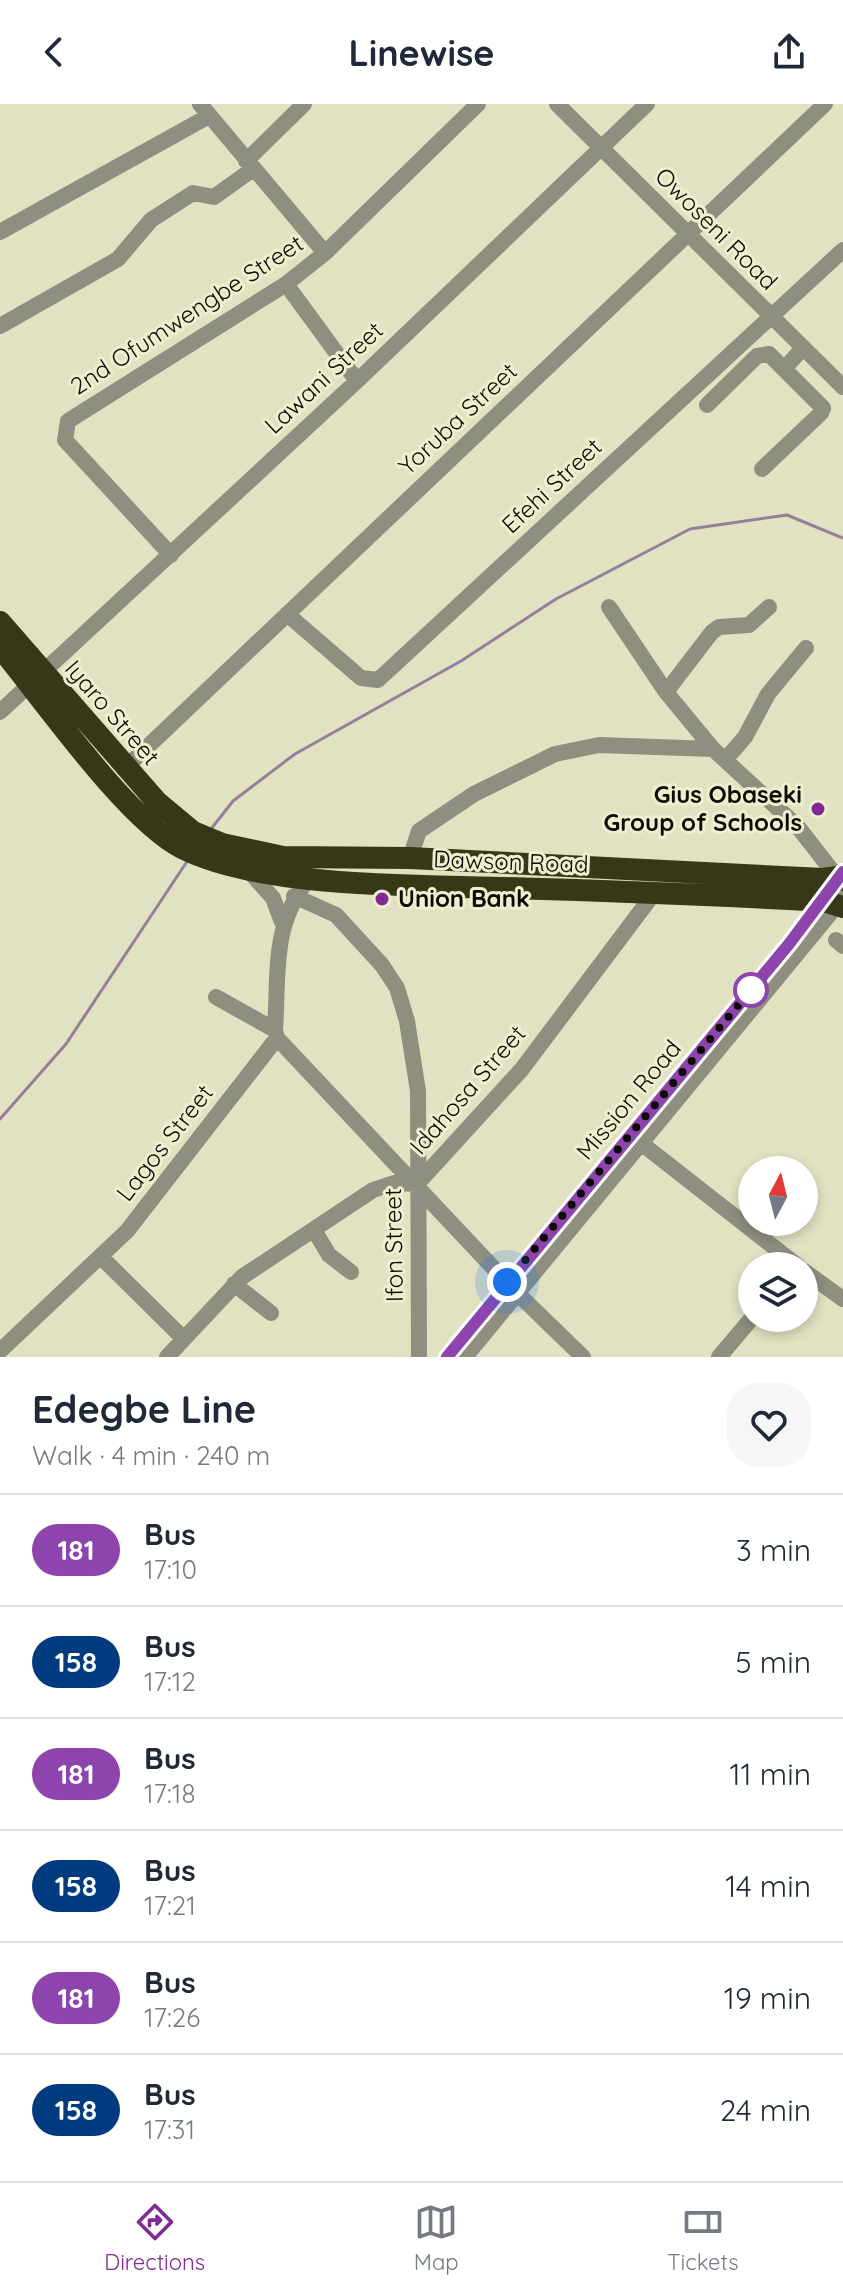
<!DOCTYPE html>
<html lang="en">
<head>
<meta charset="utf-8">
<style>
  :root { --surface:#fff; --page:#f6f6f7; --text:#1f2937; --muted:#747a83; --line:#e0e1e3; --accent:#832995 }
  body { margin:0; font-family:Quicksand,sans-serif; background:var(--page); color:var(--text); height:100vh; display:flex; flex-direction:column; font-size:30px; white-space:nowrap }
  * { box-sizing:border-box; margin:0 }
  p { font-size:26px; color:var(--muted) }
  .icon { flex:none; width:44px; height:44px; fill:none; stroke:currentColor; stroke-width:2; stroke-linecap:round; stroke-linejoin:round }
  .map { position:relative; height:1253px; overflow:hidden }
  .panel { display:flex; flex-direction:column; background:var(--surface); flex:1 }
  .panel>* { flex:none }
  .badge { padding:0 16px; border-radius:26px; font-size:28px; line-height:52px }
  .needle { width:52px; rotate:7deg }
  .fabs { position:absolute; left:738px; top:1052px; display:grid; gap:16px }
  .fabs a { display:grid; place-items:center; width:80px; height:80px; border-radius:50%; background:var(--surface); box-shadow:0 4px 12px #0003; font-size:40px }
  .you { position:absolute; width:40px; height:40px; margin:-20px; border:6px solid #fff; border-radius:50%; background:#1a73e8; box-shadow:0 0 0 12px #1a73e833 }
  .map>.badge { position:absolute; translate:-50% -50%; box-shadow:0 0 0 4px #fff }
  .round { display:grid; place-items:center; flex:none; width:84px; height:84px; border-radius:32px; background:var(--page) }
  .head { display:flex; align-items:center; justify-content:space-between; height:136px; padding:0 32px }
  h1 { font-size:38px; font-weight:700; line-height:60px }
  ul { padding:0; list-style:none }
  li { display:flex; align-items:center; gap:24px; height:112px; padding:0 32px; border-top:2px solid var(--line) }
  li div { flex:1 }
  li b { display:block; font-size:30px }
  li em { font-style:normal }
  li .badge { min-width:88px; font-weight:700; text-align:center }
  header { display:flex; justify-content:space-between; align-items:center; height:104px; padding:0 32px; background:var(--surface); font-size:36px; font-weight:700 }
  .tab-bar { display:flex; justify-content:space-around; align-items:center; height:112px; border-top:2px solid var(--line); background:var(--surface); font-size:22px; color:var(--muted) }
  .tab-bar a { display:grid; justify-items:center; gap:4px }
  .tab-bar .selected { color:var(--accent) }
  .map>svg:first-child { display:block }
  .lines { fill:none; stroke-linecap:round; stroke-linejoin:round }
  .stream { stroke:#967f9b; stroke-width:3 }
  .minor { stroke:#8f8f80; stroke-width:16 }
  .highway { stroke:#383819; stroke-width:22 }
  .line-casing { stroke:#fff; stroke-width:18 }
  .line { stroke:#8e44ad; stroke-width:12 }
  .walk { stroke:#0c0c03; stroke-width:8; stroke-dasharray:0 14.4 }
  .poi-dot { fill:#832995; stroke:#eeefce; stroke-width:3 }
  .stop-dot { fill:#fff; stroke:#8e44ad; stroke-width:4 }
  .labels { text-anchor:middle; stroke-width:6; stroke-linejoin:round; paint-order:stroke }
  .street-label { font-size:24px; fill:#0c0c03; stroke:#eeefce }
  .poi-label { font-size:24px; font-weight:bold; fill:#0c0c03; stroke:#eeefce; text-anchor:end }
</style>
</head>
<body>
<header><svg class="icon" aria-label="back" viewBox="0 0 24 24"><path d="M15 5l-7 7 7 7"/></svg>Linewise<svg class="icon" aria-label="share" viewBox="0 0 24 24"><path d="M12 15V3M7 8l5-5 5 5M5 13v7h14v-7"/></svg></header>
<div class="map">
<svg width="843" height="1253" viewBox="0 0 843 1253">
  <rect width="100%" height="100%" fill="#e1e2c1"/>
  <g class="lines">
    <path class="stream" d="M211 725 233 697 295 650 461 557 556 495 690 425 787 411 843 434
      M0 1015 66 940 188 756"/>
    <path class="minor" d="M200 0 325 149
      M557 0 843 283
      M246 57 304 0
      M0 128 209 12
      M286 180 357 277
      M0 222 118 155 151 116 193 89 214 93 253 65
      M707 301 757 252 769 250 784 265 803 244
      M762 365 821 309 823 304 784 265
      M171 451 65 336 68 317 286 180 325 149 478 0
      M609 503 666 588 713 645
      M287 510 361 574 378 576 843 146
      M666 588 712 528 719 523 749 521 769 503
      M0 608 357 277 647 0
      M725 656 745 633 768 590 806 544
      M124 665 825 0
      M410 754 419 727 474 690 555 650 599 641 713 645 798 723 837 773
      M248 766 273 794 282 818
      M294 792 336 811 382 861 397 884 407 917 418 987 419 1253
      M836 836 843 842
      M216 893 275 926
      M277 934 517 1189 583 1253
      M641 1039 798 1162
      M314 1126 329 1151 351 1168
      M101 1153 184 1235
      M804 1167 843 1195
      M234 1180 271 1209
      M0 1247 127 1127 277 934 275 926C279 867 271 821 310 773
      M167 1253 242 1173 373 1086 394 1079 417 1080 522 965 655 788
      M447 1253 789 840 843 768
      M465 1253 843 794
      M719 1253 752 1214"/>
    <path class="highway" d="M0 518 157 698 193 728 222 740 283 753 410 754 823 775 837 773 843 776
      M0 543C43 595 126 715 182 744 262 784 413 781 504 784 610 787 717 791 824 797L843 803"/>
  </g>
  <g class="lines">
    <defs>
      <path id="line" d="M447 1253 789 840 843 768"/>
    </defs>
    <use href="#line" class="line-casing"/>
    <use href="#line" class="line"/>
    <path class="walk" d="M507 1178 751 886"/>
  </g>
  <g class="poi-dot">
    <circle cx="818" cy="705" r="8"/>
    <circle cx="382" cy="795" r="8"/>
  </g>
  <circle class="stop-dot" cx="751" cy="886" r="16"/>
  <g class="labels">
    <g class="street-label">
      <text transform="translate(716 125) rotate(45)" y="8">Owoseni Road</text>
      <text transform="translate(187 211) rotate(-33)" y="8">2nd Ofumwengbe Street</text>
      <text transform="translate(324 274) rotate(-43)" y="8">Lawani Street</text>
      <text transform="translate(458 315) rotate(-43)" y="8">Yoruba Street</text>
      <text transform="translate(552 382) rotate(-43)" y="8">Efehi Street</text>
      <text transform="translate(112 609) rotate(49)" y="8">Iyaro Street</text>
      <text transform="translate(511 758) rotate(2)" y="8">Dawson Road</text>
      <text transform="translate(468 986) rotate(-49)" y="8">Idahosa Street</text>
      <text transform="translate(629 996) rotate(-50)" y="8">Mission Road</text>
      <text transform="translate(165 1039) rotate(-52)" y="8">Lagos Street</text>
      <text transform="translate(394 1141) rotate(-91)" y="8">Ifon Street</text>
    </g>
    <g class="poi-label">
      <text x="802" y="699">Gius Obaseki<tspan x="802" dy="28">Group of Schools</tspan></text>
      <text x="398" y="803" text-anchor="start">Union Bank</text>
    </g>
  </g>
</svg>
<div class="fabs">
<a><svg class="needle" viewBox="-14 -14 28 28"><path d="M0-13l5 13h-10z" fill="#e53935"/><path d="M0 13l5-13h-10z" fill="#747a83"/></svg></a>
<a><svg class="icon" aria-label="layers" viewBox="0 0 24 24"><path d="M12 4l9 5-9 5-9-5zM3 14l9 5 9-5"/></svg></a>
</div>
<div class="you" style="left:507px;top:1178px"></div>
</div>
<section class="panel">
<div class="head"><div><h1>Edegbe Line</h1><p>Walk · 4 min · 240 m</p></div><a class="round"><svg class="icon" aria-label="heart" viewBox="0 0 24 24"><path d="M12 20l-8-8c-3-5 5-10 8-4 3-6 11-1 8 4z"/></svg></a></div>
<ul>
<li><span class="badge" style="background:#8e44ad;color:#fff">181</span><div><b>Bus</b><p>17:10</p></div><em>3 min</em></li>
<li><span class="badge" style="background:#003b80;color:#fff">158</span><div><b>Bus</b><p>17:12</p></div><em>5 min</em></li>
<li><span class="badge" style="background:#8e44ad;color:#fff">181</span><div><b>Bus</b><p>17:18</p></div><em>11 min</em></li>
<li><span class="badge" style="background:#003b80;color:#fff">158</span><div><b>Bus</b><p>17:21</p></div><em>14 min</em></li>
<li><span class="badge" style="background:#8e44ad;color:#fff">181</span><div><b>Bus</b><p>17:26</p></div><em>19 min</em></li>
<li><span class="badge" style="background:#003b80;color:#fff">158</span><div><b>Bus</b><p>17:31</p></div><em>24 min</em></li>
</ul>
</section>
<nav class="tab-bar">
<a class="selected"><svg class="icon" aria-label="directions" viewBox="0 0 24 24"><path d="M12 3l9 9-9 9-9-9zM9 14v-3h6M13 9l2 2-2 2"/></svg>Directions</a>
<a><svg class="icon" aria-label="map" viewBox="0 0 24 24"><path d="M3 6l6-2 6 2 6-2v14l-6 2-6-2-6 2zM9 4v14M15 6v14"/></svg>Map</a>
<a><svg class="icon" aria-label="tickets" viewBox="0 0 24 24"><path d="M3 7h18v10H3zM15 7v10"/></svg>Tickets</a>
</nav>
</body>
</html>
